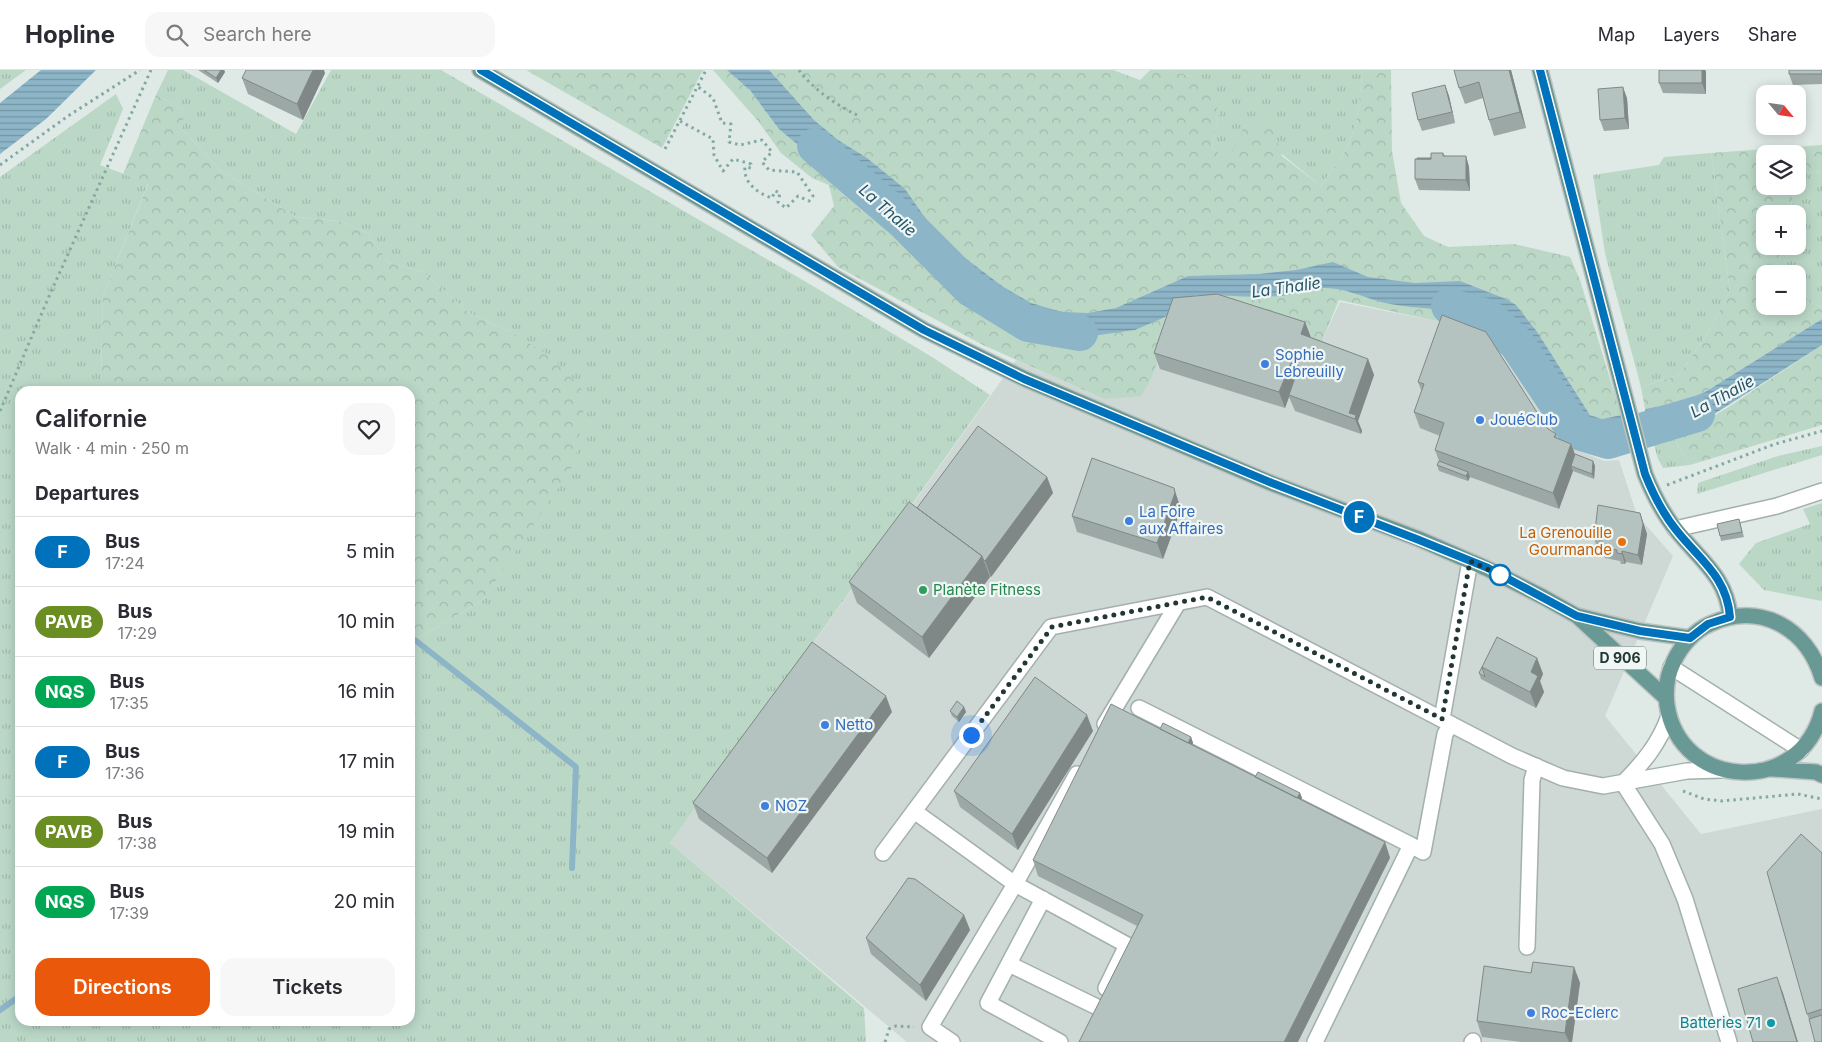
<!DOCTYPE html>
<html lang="en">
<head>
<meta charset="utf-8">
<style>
  :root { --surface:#fff; --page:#f7f7f7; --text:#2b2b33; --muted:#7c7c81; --line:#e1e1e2; --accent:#ea580c }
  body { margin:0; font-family:Inter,sans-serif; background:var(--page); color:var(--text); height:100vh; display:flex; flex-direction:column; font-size:19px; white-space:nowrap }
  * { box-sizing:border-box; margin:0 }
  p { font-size:16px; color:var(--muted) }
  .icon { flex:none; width:28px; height:28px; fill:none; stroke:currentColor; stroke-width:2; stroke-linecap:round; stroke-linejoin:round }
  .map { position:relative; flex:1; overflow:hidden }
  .drawer { position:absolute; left:15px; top:316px; width:400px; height:640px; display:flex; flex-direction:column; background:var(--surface); border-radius:15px; box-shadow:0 2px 12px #0003 }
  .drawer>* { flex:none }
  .badge { padding:0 10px; border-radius:16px; font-size:18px; line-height:32px }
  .needle { width:32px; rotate:119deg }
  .buttons { position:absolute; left:1756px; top:15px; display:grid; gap:10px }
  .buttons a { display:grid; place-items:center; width:50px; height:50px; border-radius:10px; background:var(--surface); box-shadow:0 2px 12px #0003; font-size:25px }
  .you { position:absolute; width:25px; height:25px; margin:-12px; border:4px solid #fff; border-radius:50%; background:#1a73e8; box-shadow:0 0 0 8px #1a73e833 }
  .map>.badge { position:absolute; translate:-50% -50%; box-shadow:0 0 0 2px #fff }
  h2 { padding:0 20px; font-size:19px; line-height:45px }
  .round { display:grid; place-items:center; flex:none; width:52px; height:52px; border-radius:15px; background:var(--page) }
  .head { display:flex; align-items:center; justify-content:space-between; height:85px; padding:0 20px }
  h1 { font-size:24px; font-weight:600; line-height:38px }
  .action { display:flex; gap:10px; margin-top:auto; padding:10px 20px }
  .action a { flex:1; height:58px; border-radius:15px; background:var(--accent); color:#fff; font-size:20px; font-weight:600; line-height:58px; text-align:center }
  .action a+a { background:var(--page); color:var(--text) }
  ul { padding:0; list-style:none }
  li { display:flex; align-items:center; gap:15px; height:70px; padding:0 20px; border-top:1px solid var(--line) }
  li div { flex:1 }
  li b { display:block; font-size:19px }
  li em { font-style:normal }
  li .badge { min-width:55px; font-weight:700; text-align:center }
  header { display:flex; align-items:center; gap:30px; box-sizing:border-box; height:70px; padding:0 25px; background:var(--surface); border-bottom:1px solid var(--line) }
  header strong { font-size:24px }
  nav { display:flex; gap:28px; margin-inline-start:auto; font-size:18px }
  .search { width:350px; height:45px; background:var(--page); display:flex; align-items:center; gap:12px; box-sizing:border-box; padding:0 18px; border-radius:15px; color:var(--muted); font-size:19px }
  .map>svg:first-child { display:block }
  .built { fill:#ced8d5 }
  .grass { fill:url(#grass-tufts) }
  .forest { fill:url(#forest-crowns) }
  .water { fill:url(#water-rules) }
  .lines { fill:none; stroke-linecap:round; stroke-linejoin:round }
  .stream { stroke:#8db5c8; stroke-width:6 }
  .river { stroke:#8db5c8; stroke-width:36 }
  .minor-casing { stroke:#a3b0ad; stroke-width:18 }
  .major-casing { stroke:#bdc3c2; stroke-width:18 }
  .path { stroke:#83a9a3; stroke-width:3; stroke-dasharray:2.5 4; stroke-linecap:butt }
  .minor { stroke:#fff; stroke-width:15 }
  .major { stroke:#699995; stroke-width:15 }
  .wall { fill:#9ca8a5 }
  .shaded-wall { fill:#7f8886 }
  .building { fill:#b5c3c0; stroke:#7f8886 }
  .line-casing { stroke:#fff; stroke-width:11 }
  .line { stroke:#0072bc; stroke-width:8 }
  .walk { stroke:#223735; stroke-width:5; stroke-dasharray:0 9 }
  .shop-dot { fill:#3f7fe0; stroke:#eff6f4; stroke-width:2 }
  .food-dot { fill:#e8710a; stroke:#eff6f4; stroke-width:2 }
  .stop-dot { fill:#fff; stroke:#0072bc; stroke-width:2.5 }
  .leisure-dot { fill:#2e9e5b; stroke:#eff6f4; stroke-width:2 }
  .culture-dot { fill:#0f9aa8; stroke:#eff6f4; stroke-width:2 }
  .labels { text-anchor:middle; stroke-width:4.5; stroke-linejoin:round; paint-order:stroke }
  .shield { fill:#eff6f4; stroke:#60706e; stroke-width:1 }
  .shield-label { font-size:14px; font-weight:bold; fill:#223735 }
  .shop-label { font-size:15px; fill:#366cbe; stroke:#eff6f4; text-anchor:start }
  .food-label { font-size:15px; fill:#c56008; stroke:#eff6f4; text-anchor:end }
  .leisure-label { font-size:15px; fill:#27864d; stroke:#eff6f4; text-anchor:start }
  .culture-label { font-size:15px; fill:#0d838f; stroke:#eff6f4; text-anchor:end }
  .water-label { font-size:16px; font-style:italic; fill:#24536b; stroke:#eff6f4 }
</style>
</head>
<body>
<header>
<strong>Hopline</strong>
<div class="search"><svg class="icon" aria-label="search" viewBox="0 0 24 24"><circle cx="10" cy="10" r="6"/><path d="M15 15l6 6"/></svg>Search here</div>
<nav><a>Map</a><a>Layers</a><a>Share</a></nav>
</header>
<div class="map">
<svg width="1822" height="972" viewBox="0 0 1822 972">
  <defs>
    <pattern id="grass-tufts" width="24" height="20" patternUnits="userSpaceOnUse" patternTransform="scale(1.25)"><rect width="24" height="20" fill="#bbd8c7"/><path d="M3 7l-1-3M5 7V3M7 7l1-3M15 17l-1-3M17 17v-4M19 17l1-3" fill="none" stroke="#a0baac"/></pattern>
    <pattern id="forest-crowns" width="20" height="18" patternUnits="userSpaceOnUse" patternTransform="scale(1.25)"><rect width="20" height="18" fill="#bbd8c7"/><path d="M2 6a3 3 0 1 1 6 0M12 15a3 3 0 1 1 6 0" fill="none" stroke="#a0baac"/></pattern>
    <pattern id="water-rules" width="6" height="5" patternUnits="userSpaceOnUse" patternTransform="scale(1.25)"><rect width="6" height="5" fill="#8db5c8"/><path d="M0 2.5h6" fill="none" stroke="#7394a3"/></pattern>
  </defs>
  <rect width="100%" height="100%" fill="#dfe9e6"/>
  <path class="built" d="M1340 232 1446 253 1499 273 1564 369 1580 381 1604 391 1619 390 1637 445 1673 486 1605 646 1701 764 1822 739V972H907L670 773 1016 290 1104 329 1172 251 1238 239 1310 263 1314 272 1322 271Z"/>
  <path class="grass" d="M0 0H26L0 19Z
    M168 0H183L296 64 331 0H441L801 209 932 287 990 325 670 773 864 938 866 972H0V107L116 24 123 39 100 95 148 113 103 226 101 306 106 321H20V951H410V567L415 570 483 530 527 463 510 262 468 242 423 202 389 193 367 163 339 151 296 147 220 100 183 60V39L156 25Z
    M1167 0H1363L1356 54 1345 82 1321 116 1245 54 1229 91 1212 78 1219 42 1190 6Z
    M1711 83 1730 221 1709 261 1679 305 1641 317 1605 183 1593 105 1659 95 1664 87Z
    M1822 101V237L1798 227V204H1787L1783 176H1798V144H1790L1794 116H1798V104Z
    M1674 369 1690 395 1663 398 1658 389 1654 375Z
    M1822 376V385L1697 424 1698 413 1778 386Z
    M1822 433V531L1764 520 1739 494 1756 473 1810 454 1803 439Z"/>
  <path class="forest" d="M526 0H703L662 78Z
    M713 0H1113L1140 10 1150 0H1167L1190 6 1208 19 1219 42 1212 78 1228 90 1245 54 1271 52 1282 86 1321 116 1345 82 1356 54 1363 0H1391L1392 81 1401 133 1424 166 1448 177 1514 174 1570 187 1580 210 1621 345 1602 349 1590 345 1538 263 1506 229 1499 273 1446 253 1339 230 1322 271 1314 272 1310 263 1238 239 1172 251 1152 307 1141 326 1104 329 983 275 838 197 811 165 834 136 829 115 812 108 781 83 758 51Z
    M156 25 183 39V60L220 100 296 147 339 151 367 163 389 193 423 202 468 242 510 262 552 287 586 324 575 393 483 530 415 570 410 567V321H106L101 306 103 226 148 114 123 104Z
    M1822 75V101L1798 104V84H1765V116H1794L1790 144H1765V176H1783L1787 204H1765V236H1798V227L1822 237V249L1705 322 1679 332 1645 339 1641 317 1679 305 1709 261 1730 221 1711 83Z
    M1822 275V355L1690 395 1674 369 1727 338Z"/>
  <path class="water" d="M41 0H96L46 49 0 84V33Z
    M727 0H769L814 50 838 70 867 88 905 119 933 159 956 181 1002 216 1031 233 1062 242 1088 243 1116 238 1188 206 1259 204 1296 200 1333 192 1368 207 1415 213 1460 211 1506 229 1516 235 1538 263 1590 345 1602 349 1621 345 1628 374C1618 376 1603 382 1594 377 1573 367 1531 297 1519 274 1481 231 1431 244 1381 232 1363 227 1344 218 1326 218 1310 217 1296 225 1281 226 1253 228 1225 225 1197 225L1190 227 1165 247 1135 260 1084 267 1044 260 1028 252 966 216 946 200 921 178 881 130 853 108 809 84 779 59 750 20Z
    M1822 249V275L1683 364 1654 375 1645 339 1679 332 1705 322Z"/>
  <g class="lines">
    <path class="stream" d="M415 570 576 697 572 798
      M0 940 20 926"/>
    <path class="river" d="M815 76 903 151 971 219 1028 254 1080 263
      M1449 236 1488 247 1517 274 1575 361 1608 371 1697 344"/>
    <defs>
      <path id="minor" d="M1675 459 1777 436 1822 421
        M1671 597 1801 680
        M1139 638 1411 775
        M1442 649 1470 491
        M1105 654 1178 533
        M1077 704 1015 814 1127 875 1106 918
        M1623 713 1662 774 1685 829 1729 972
        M1623 713C1643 693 1659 674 1669 646
        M914 741 1015 814 930 957 952 972
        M883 783 1051 557 1207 527 1512 686 1563 708 1603 716 1687 701 1722 700
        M1043 829 988 933 1060 972
        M1527 877 1532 710 1536 696
        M1009 894 1097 937
        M1315 972 1411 775 1423 782 1445 664 1451 654
        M1472 972 1473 971"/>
      <path id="major" d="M480 0 924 260 1025 309 1271 413 1419 469 1488 499 1543 527 1577 546 1666 628
        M1540 0 1645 404C1653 424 1663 444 1677 461 1700 490 1727 507 1730 547
        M1578 546 1640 561 1690 568
        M1822 608C1807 558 1760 531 1710 554 1694 561 1681 576 1674 591 1667 605 1665 620 1667 635 1680 721 1801 726 1822 641
        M1773 699 1816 702 1822 705"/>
    </defs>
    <use href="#minor" class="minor-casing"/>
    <use href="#major" class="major-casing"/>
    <path class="path" d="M799 0C813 19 836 35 857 45
      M680 51 713 69 714 85 723 101 733 89 751 94V98L745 97C743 113 759 124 772 128L775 121 780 123 778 132 786 138 798 126 809 131 813 126 797 102 769 100 762 92 772 82 762 70 740 75 729 72 731 54 722 53 713 28 697 16
      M665 79 706 0
      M0 95 68 46 140 0
      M0 341 50 224 151 0
      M1667 415 1775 374 1822 361
      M1683 721 1704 729 1722 731 1798 724 1822 729
      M885 972 889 959 896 956 914 957"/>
    <use href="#minor" class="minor"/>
    <use href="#major" class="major"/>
  </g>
  <path class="wall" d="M198 0H224L225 2 218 13Z
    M1511 0 1526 58 1494 66 1489 50 1483 28 1465 34 1459 18Z
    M1659 0H1705L1706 24 1663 23 1659 13Z
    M1822 0V14L1793 15 1789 4Z
    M325 3 303 50 248 24 242 8Z
    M1445 15 1449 26 1455 53 1422 61 1418 50Z
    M1627 28 1629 59 1604 61 1600 50Z
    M1443 83 1445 86H1466L1469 97 1470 121 1419 120 1415 109 1431 88Z
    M1305 252 1311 267 1368 289 1374 305 1358 351 1362 361 1361 364 1295 341 1289 327 1285 338 1160 299 1154 283Z
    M1418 312 1547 358 1556 364 1557 368 1571 374 1575 384 1593 391 1595 396 1594 409 1573 401 1559 439 1470 407 1468 411 1439 401 1437 395 1439 391 1435 380 1440 366 1420 358 1414 342 1422 322Z
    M1047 407 1053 423 991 507 989 505 990 507 929 588 857 533 849 512 917 438Z
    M1180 434 1181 439 1163 489 1077 462 1072 446Z
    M1640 443 1647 464 1642 495 1626 492 1625 494H1621L1620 491 1605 488 1602 480 1598 479 1594 469Z
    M1739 449 1744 467 1721 471 1720 466Z
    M1497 567 1537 588 1543 604 1540 611 1544 622 1536 638 1481 609 1479 603Z
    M964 637 966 642 959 652 952 646 950 641Z
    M892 642 772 803 699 749 693 733Z
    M1160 659 1191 667 1193 673 1192 675 1255 707 1300 723 1302 728 1301 730 1385 772 1390 788 1137 856 1038 806 1033 790Z
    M1093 661 1018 780 960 737 954 721Z
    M1822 783V972L1809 949 1807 944Z
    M964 845 970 860 926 931 871 884 866 868Z
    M1574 897 1580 913 1572 972H1521L1482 967 1477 951 1531 903Z"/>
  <path class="shaded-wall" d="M221 0H224L225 2 218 13 216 8Z
    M313 0H324L325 3 303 50 297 34Z
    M1509 0H1511L1526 58 1520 42Z
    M1702 0H1705L1706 1V24L1702 13Z
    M1445 15 1449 26 1455 53 1452 42Z
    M1623 17 1627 28 1629 59 1625 48Z
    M1466 86 1469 97 1470 121 1466 110Z
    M1305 252 1311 268 1301 264Z
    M1368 289 1374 305 1358 351 1362 361 1361 364 1355 349 1349 343Z
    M1291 293 1296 309 1289 325V327L1285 338 1279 322Z
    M1571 374 1577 390 1571 396 1573 401 1559 439 1553 423Z
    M1593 391 1595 396 1594 409 1592 404Z
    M1468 402 1470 407 1468 411 1466 406Z
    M1047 407 1053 423 991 507 985 491Z
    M1174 418 1181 439 1163 489 1157 473Z
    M1640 443 1647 464 1642 495 1638 485Z
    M1622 481 1626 492 1625 494 1622 484Z
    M982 486 990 507 929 588 922 567Z
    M1537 588 1543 604 1540 611 1544 622 1536 638 1530 622 1531 602Z
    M886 626 892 642 772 803 767 788Z
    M964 637 966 642 959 652 957 647Z
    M1087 645 1093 661 1018 780 1012 764Z
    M1191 667 1193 673 1186 685 1184 679Z
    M1300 723 1302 728 1295 740 1293 734Z
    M1385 772 1390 788 1298 972H1284Z
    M964 845 970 860 926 931 920 915Z
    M1574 897 1580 913 1572 972H1569L1565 963Z
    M1777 907 1783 923 1798 972H1797Z"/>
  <path class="building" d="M204 0H221L216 8Z
    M246 0H313L297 34 242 8Z
    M1454 0H1509L1520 42 1489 50 1479 12 1459 18Z
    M1659 0H1702V13H1659Z
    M1789 0H1822V4H1789Z
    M1445 15 1452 42 1418 50 1412 23Z
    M1623 17 1625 48 1600 50 1598 19Z
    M1431 83H1443V86H1466V110L1415 109V89H1431Z
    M1417 88H1431V89H1417Z
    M1217 224 1305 252 1301 264 1368 289 1349 343 1356 345 1355 349 1289 325 1299 296 1291 293 1279 322 1154 283 1173 228Z
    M1442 245 1486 262 1547 358 1556 364 1554 367 1571 374 1553 423 1435 380 1444 353 1414 342 1424 314 1418 312Z
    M978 356 1047 407 985 491 983 489 982 486 917 438Z
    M1575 384 1593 391 1592 404 1571 396Z
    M1092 388 1174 418 1175 423 1157 473 1072 446Z
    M1439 391 1468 402 1466 406 1437 395Z
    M909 432 982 486 922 567 849 512Z
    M1598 435 1640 443 1643 454 1638 485 1622 481V484L1617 483V480L1601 477 1602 470 1594 469Z
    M1739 449 1742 462 1720 466 1717 454Z
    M1497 567 1537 588 1531 602 1538 606 1530 622 1482 597Z
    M812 572 886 626 767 788 693 733Z
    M1482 597 1485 607 1479 603Z
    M1035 607 1087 645 1012 764 954 721Z
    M957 631 964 637 957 647 950 641Z
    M1111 634 1385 772 1284 972H1079L1143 845 1033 790Z
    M1163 653 1191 667 1188 673 1160 659Z
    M1258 702 1300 723 1297 728 1255 707Z
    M1801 764 1822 783V939L1807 944 1767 802Z
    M908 808 915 809 964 845 920 915 866 868Z
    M1533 892 1574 897 1565 963 1477 951 1484 896 1531 903Z
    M1777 907 1797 972H1753L1738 919Z
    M1822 945V972H1815L1809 949Z"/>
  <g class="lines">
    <defs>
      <path id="line" d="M481 0 924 260 1024 309 1272 413 1419 470 1488 498 1577 546 1640 561 1690 568 1708 554 1730 547C1727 507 1700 490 1677 461 1663 444 1653 424 1645 404L1540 0"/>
    </defs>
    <use href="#line" class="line-casing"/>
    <use href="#line" class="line"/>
    <path class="walk" d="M971 665 1052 557 1207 527 1442 649 1470 491 1500 505"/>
  </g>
  <g class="shop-dot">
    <circle cx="1265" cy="294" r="5"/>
    <circle cx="1480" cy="350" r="5"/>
    <circle cx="1129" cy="451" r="5"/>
    <circle cx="825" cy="655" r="5"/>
    <circle cx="765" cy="736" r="5"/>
    <circle cx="1531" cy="943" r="5"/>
  </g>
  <circle class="food-dot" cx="1622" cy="472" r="5"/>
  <circle class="stop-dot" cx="1500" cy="505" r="10"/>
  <circle class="leisure-dot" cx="923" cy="520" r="5"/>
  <circle class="culture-dot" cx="1771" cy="953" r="5"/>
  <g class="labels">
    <rect class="shield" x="1594" y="576.5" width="52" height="23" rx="4"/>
    <g class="shield-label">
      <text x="1620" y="593">D 906</text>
    </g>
    <g class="shop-label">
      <text x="1275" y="290">Sophie<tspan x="1275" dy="17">Lebreuilly</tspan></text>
      <text x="1490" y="355">JouéClub</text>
      <text x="1139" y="447">La Foire<tspan x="1139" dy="17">aux Affaires</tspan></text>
      <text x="835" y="660">Netto</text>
      <text x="775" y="741">NOZ</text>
      <text x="1541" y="948">Roc-Eclerc</text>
    </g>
    <g class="food-label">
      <text x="1612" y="468">La Grenouille<tspan x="1612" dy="17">Gourmande</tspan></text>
    </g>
    <g class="leisure-label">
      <text x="933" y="525">Planète Fitness</text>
    </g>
    <g class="culture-label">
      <text x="1761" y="958">Batteries 71</text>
    </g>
    <g class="water-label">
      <text transform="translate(888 140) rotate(41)" y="6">La Thalie</text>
      <text transform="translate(1286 217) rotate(-8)" y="6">La Thalie</text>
      <text transform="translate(1722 326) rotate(-29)" y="6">La Thalie</text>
    </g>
  </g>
</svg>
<div class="buttons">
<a><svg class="needle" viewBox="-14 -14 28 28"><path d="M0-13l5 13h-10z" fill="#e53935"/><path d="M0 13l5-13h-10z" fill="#7c7c81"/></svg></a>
<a><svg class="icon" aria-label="layers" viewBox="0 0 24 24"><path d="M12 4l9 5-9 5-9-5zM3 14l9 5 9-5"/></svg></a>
<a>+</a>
<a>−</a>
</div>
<div class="you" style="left:971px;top:665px"></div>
<b class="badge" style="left:1359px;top:447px;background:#0072bc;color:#fff">F</b>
<section class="drawer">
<div class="head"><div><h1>Californie</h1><p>Walk · 4 min · 250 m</p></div><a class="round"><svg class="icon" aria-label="heart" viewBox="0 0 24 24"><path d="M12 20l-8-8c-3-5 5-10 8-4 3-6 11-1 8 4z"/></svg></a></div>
<h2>Departures</h2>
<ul>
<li><span class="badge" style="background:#0072bc;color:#fff">F</span><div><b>Bus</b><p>17:24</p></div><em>5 min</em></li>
<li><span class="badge" style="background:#6b8e23;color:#fff">PAVB</span><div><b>Bus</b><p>17:29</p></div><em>10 min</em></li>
<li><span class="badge" style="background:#00a651;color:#fff">NQS</span><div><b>Bus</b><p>17:35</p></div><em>16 min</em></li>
<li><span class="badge" style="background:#0072bc;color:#fff">F</span><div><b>Bus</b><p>17:36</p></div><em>17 min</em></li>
<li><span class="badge" style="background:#6b8e23;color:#fff">PAVB</span><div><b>Bus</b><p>17:38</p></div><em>19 min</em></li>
<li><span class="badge" style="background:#00a651;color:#fff">NQS</span><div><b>Bus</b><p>17:39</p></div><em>20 min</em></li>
</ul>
<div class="action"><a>Directions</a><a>Tickets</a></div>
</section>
</div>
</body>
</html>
